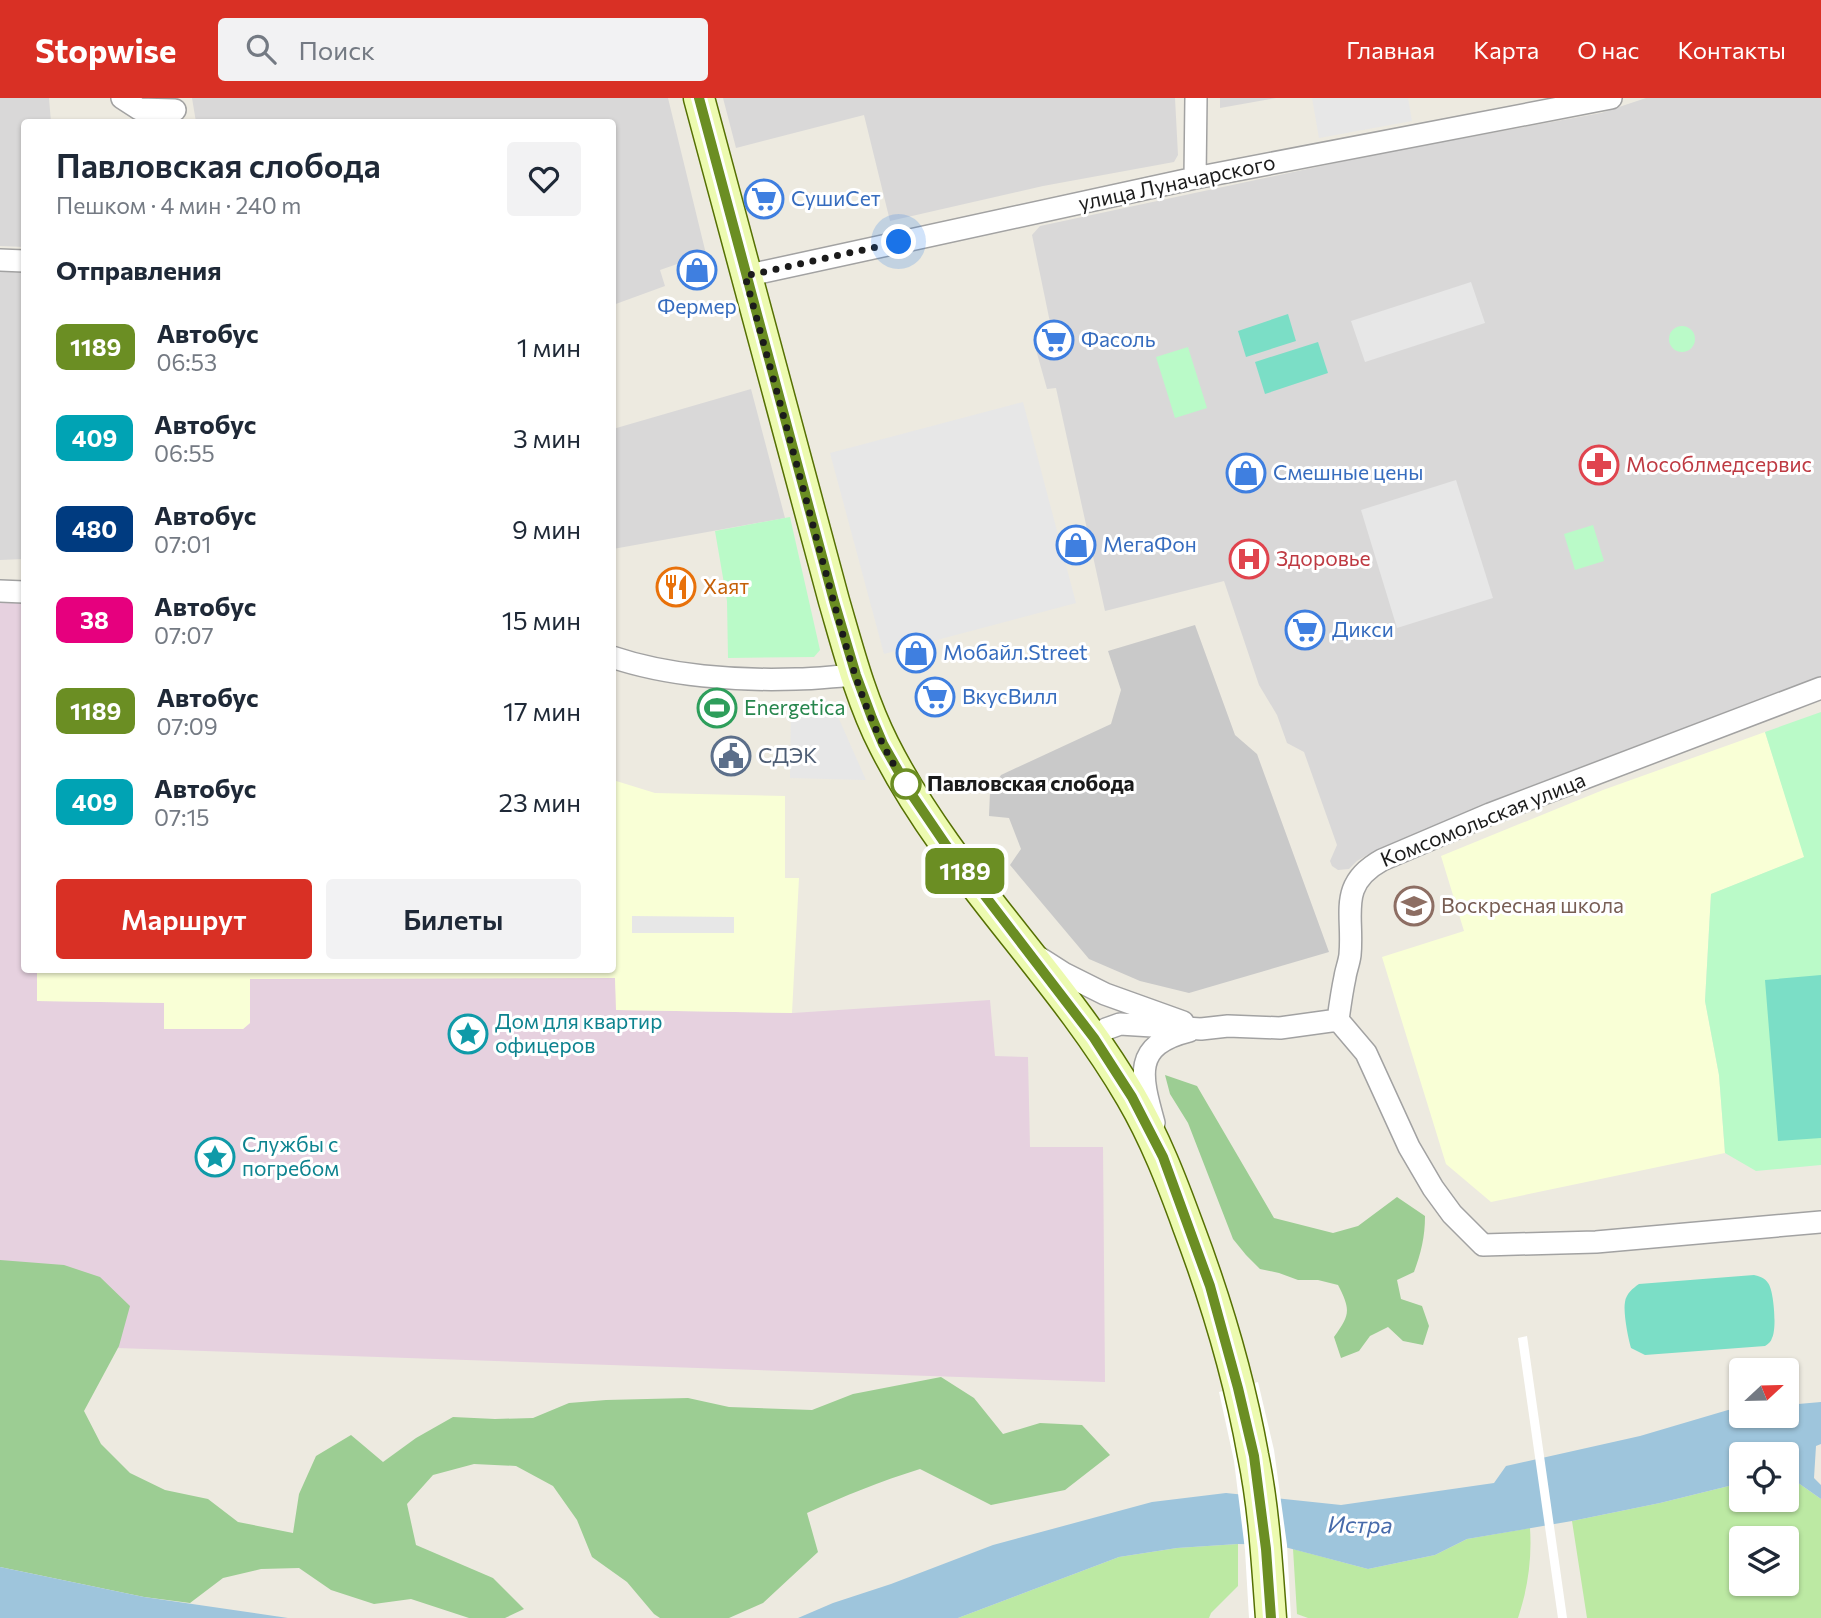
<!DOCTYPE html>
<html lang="ru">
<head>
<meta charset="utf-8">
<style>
  :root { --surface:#fff; --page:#f2f2f3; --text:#1f2937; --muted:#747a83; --accent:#d93025 }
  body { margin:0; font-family:Commissioner,sans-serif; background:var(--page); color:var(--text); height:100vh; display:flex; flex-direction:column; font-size:26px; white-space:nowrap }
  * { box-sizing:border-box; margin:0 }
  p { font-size:23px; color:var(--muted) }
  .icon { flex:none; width:38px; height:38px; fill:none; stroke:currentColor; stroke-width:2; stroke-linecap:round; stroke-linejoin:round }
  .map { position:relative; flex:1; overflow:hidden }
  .details { position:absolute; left:21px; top:21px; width:595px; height:854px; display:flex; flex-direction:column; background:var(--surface); border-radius:7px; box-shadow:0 2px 5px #0004 }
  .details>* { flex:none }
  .badge { padding:0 14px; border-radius:10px; font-size:24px; line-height:46px }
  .needle { width:46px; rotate:68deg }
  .tools { position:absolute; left:1729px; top:1260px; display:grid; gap:14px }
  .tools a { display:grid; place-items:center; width:70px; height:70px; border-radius:7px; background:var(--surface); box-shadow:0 2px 5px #0004; font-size:35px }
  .you { position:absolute; width:35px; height:35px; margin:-18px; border:5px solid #fff; border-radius:50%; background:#1a73e8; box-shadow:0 0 0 10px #1a73e833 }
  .map>.badge { position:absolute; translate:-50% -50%; box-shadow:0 0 0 4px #fff }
  h2 { padding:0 35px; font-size:26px; line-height:63px }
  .round { display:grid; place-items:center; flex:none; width:74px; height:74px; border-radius:7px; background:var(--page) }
  .overview { display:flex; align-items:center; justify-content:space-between; height:119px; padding:0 35px }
  h1 { font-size:33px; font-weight:600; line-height:52px }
  .cta { display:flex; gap:14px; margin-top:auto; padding:14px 35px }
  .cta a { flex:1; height:80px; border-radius:7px; background:var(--accent); color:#fff; font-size:28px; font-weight:600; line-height:80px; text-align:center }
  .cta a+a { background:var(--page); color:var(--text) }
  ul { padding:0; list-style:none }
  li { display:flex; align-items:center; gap:21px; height:91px; padding:0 35px }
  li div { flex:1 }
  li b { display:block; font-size:26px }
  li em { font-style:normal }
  li .badge { min-width:77px; font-weight:700; text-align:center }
  header { display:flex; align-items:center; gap:42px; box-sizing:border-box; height:98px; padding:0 35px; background:var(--accent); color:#fff }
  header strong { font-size:33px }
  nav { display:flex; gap:38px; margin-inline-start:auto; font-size:24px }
  .search { width:490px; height:63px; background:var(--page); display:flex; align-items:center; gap:18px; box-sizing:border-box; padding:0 24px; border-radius:7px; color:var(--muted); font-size:26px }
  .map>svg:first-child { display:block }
  .residential { fill:#d9d8d8 }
  .industrial { fill:#e6d1df }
  .education { fill:#f9ffd6 }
  .religious { fill:#c9c9c9 }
  .grass { fill:#bce9a3; fill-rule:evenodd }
  .forest { fill:#9ccd93 }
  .park { fill:#bafac8 }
  .pitch { fill:#7bdec6 }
  .parking { fill:#e7e7e7 }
  .water { fill:#9ec5dc }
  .pier { fill:#fff }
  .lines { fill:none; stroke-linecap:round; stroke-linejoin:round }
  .minor-casing { stroke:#a2a2a2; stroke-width:24 }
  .secondary-casing { stroke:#557003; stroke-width:33 }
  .minor { stroke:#fff; stroke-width:21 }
  .secondary { stroke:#ecfab0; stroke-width:30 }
  .line-casing { stroke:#fff; stroke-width:16 }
  .line { stroke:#6b8e23; stroke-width:10 }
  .walk { stroke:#1b1b1b; stroke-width:7; stroke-dasharray:0 12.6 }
  .stop-dot { fill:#fff; stroke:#6b8e23; stroke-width:3.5 }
  .labels { text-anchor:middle; stroke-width:6; stroke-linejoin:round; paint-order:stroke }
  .street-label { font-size:21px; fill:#1b1b1b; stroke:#fff }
  .shop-label { font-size:21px; fill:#366cbe; stroke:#fff; text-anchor:start }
  .health-label { font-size:21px; fill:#be3a42; stroke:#fff; text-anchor:start }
  .food-label { font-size:21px; fill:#c56008; stroke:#fff; text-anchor:start }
  .leisure-label { font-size:21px; fill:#27864d; stroke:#fff; text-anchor:start }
  .service-label { font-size:21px; fill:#4e5e75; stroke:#fff; text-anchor:start }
  .stop-label { font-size:21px; font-weight:bold; fill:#1b1b1b; stroke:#fff; text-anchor:start }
  .education-label { font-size:21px; fill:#785e54; stroke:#fff; text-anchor:start }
  .culture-label { font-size:21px; fill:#0d838f; stroke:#fff; text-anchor:start }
  .water-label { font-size:23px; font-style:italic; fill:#476bab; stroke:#fff }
</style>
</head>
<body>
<header>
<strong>Stopwise</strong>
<div class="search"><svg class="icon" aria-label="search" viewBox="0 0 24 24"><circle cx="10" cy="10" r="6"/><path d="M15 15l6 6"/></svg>Поиск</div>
<nav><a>Главная</a><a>Карта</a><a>О нас</a><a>Контакты</a></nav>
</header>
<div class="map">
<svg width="1821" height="1520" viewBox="0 0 1821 1520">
  <rect width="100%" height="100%" fill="#edeae0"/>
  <path class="residential" d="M0 0H49L51 24H24V149L0 148Z
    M192 0H668L706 156 660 172 665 188 613 207 612 24H196Z
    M723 0H1175L1178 57 1174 64 1043 88 890 123 864 17 736 50Z
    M1220 0H1276L1220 10Z
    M1646 0H1821V581L1489 708 1367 757 1357 763 1349 771 1338 772 1332 768 1330 763 1337 747 1304 654 1287 645 1277 617 1259 587 1224 483 1105 513 1056 290 1047 291 1033 241 1052 234 1032 137 1040 128 1387 54 1601 15Z
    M0 174H24V461L0 462Z
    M751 291 785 420 613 451V331Z"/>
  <path class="industrial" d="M0 503 24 504V872H37V903L165 905V931H243L250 925 249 881 615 880 617 912 793 915 990 902 995 958 1028 959 1030 1049H1103L1105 1284 0 1246Z"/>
  <path class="education" d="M1765 634 1805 759 1711 796 1705 903 1719 977 1725 1055 1491 1104 1446 1066 1382 859 1464 833 1441 758 1603 692Z
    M613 682 655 695 785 698V780H799L792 915 616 912 615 880 250 881V925L243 931H164V905L37 903V872H612Z"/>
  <path class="religious" d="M1195 527 1235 637 1257 656 1329 854 1189 895 1140 883 1089 861 1010 767 1021 751 1009 720 989 718 990 694 1001 677 1111 626 1121 592 1108 553Z"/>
  <path class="grass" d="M1787 1380 1794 1382 1821 1401V1520H1587L1572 1423 1660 1405 1741 1385V1402H1787ZM1741 1440H1787V1486H1741Z
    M1530 1430C1532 1461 1528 1490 1518 1520H1308L1297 1516 1293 1451 1368 1471 1435 1457 1467 1441Z
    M1238 1446V1488L1211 1515 1209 1520H958L1119 1459 1177 1450Z"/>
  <path class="forest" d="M1165 977 1197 988 1274 1120 1333 1135 1358 1128 1397 1099 1425 1118C1425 1139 1421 1155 1414 1174L1397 1182 1401 1201 1422 1208 1429 1228 1423 1247 1403 1243 1388 1229 1370 1238 1359 1253 1341 1260 1334 1239C1350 1217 1351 1212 1338 1187L1318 1182H1298L1279 1175 1260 1171 1246 1157 1233 1141 1188 1025 1170 996Z
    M0 1162 64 1167 100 1179 130 1208 119 1248 84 1313 101 1346 130 1375 165 1392 208 1401 238 1424 293 1435 299 1396 316 1358 351 1337 383 1364 416 1340 453 1319 495 1321 533 1320 569 1305 606 1302 688 1300 729 1309 812 1312 853 1296 941 1279 974 1300 1003 1336 1040 1325 1082 1327 1110 1357 1065 1392 991 1407 920 1371C881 1383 844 1398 807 1415L818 1454 763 1505 729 1520H660L654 1516 627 1484 592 1459 577 1422 553 1388 516 1368 474 1366 433 1377 407 1406 416 1447 493 1480 524 1511 505 1520H469L411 1501 374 1506 331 1492 299 1470 261 1471 223 1480 190 1505 144 1499 0 1469Z"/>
  <path class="park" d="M1669 241a13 13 0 1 1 26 0a13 13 0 1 1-26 0Z
    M1188 249 1207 310 1175 320 1156 259Z
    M790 419 820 552 814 559 728 560 727 503 715 433Z
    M1593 427 1604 463 1575 472 1564 436Z
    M1821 614V1067L1756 1073 1725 1055 1719 977 1705 903 1711 796 1804 759 1765 634Z"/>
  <path class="pitch" d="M1288 216 1296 243 1246 259 1238 233Z
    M1318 244 1328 275 1265 296 1255 264Z
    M1821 877V1040L1778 1043 1765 882Z
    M1754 1177C1759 1178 1765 1180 1768 1185 1774 1192 1777 1232 1772 1240 1771 1244 1768 1246 1765 1248L1645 1257 1631 1250C1628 1240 1623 1214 1625 1204 1626 1196 1633 1190 1639 1186Z"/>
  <path class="parking" d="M1312 0H1408L1412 23 1319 40Z
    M1471 184 1485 225 1365 264 1351 223Z
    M1023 304 1076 505 884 556 830 355Z
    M1456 382 1493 500 1397 530 1361 412Z
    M831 603 866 682 790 680 791 605Z
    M632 818 734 819V835H632Z"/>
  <path class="water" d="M1821 1304V1346L1816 1348 1814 1380 1821 1387V1401L1794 1382 1787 1380V1356H1741V1385L1660 1405 1572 1423 1467 1441 1435 1457 1368 1471 1277 1447 1238 1446 1177 1450 1119 1459 958 1520H798L833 1505 891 1486 993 1447 1152 1404 1226 1395 1341 1407 1494 1385 1506 1368 1640 1338 1728 1312 1741 1311V1318H1787V1307Z
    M0 1469 144 1499 288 1520H0Z"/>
  <path class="pier" d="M1527 1238 1567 1520H1558L1518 1240Z
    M1258 1284 1274 1352 1287 1447 1291 1520H1249L1245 1452 1234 1363 1219 1294Z"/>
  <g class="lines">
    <defs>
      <path id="minor" d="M122 0 139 11 175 12
        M1195 80 1196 0
        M0 162 24 163
        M745 178 1195 80 1611 0
        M0 493 24 494
        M612 559C668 578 737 583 796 581 816 581 836 578 856 577
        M1040 860 1065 876 1105 896 1183 924
        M1338 922C1340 907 1342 893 1345 879 1346 872 1349 865 1350 857 1354 816 1337 787 1382 762L1490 716 1821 590
        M1338 922 1366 955 1409 1049 1433 1090 1452 1116 1483 1147 1596 1144 1821 1124
        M1094 941 1106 931 1120 926 1201 931 1228 928 1280 930 1338 922
        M1154 1025C1141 978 1132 947 1189 933"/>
      <path id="secondary" d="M699 0 834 503C848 551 861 602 884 647 949 776 1059 875 1131 999 1155 1040 1172 1084 1188 1128 1216 1202 1239 1279 1253 1357 1264 1410 1267 1466 1271 1520"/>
    </defs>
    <use href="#minor" class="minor-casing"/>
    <use href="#secondary" class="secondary-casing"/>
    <use href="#minor" class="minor"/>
    <use href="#secondary" class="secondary"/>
  </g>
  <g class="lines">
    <defs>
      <path id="line" d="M699 0 834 503 856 577 872 620 883 646 912 697 946 747 1094 940 1132 999 1163 1059 1210 1188 1238 1290 1254 1358 1266 1451 1271 1520"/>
    </defs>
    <use href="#line" class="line-casing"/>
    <use href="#line" class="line"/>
    <path class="walk" d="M899 144 745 178C771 272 797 367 822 461 843 536 862 622 906 686"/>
  </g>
  <defs>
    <symbol id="supermarket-ring" viewBox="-11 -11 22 22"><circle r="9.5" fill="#fff" stroke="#3f7fe0" stroke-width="1.5"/><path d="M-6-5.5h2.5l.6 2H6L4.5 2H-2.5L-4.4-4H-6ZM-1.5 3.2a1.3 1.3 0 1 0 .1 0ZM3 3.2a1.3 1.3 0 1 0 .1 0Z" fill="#3f7fe0"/></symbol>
    <symbol id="shop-ring" viewBox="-11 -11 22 22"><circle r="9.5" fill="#fff" stroke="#3f7fe0" stroke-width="1.5"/><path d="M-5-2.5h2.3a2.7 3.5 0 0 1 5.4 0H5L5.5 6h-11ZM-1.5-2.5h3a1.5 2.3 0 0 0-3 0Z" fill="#3f7fe0"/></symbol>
    <symbol id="pharmacy-ring" viewBox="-11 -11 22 22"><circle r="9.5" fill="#fff" stroke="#e0444e" stroke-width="1.5"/><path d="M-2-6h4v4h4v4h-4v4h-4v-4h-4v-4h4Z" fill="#e0444e"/></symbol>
    <symbol id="hospital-ring" viewBox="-11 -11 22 22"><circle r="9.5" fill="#fff" stroke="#e0444e" stroke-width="1.5"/><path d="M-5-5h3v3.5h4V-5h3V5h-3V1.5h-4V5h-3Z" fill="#e0444e"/></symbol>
    <symbol id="restaurant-ring" viewBox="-11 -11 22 22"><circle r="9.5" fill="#fff" stroke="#e8710a" stroke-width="1.5"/><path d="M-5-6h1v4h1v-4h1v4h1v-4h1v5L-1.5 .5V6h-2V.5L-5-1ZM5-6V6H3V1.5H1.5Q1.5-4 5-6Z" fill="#e8710a"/></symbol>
    <symbol id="stadium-ring" viewBox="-11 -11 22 22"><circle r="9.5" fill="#fff" stroke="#2e9e5b" stroke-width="1.5"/><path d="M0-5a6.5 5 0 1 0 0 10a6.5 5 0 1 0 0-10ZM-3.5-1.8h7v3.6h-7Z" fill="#2e9e5b"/></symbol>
    <symbol id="civic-ring" viewBox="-11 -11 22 22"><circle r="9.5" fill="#fff" stroke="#5c6f8a" stroke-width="1.5"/><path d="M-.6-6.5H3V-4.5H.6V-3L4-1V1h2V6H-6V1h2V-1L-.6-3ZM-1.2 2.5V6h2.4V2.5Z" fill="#5c6f8a"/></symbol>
    <symbol id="school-ring" viewBox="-11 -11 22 22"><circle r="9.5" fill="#fff" stroke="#8d6e63" stroke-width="1.5"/><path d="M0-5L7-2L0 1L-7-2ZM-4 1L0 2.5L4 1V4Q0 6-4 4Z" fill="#8d6e63"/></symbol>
    <symbol id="sight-ring" viewBox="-11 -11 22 22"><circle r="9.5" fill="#fff" stroke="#0f9aa8" stroke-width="1.5"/><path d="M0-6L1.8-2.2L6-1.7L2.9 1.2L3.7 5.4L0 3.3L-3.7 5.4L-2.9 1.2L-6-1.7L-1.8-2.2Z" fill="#0f9aa8"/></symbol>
  </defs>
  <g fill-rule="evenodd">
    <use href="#supermarket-ring" x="742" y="79" width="44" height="44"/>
    <use href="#shop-ring" x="675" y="150" width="44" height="44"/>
    <use href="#supermarket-ring" x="1032" y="220" width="44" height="44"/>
    <use href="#pharmacy-ring" x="1577" y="345" width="44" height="44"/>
    <use href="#shop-ring" x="1224" y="353" width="44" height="44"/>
    <use href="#shop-ring" x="1054" y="425" width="44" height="44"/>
    <use href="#hospital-ring" x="1227" y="439" width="44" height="44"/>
    <use href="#restaurant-ring" x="654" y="467" width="44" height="44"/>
    <use href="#supermarket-ring" x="1283" y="510" width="44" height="44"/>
    <use href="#shop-ring" x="894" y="533" width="44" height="44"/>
    <use href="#supermarket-ring" x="913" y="577" width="44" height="44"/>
    <use href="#stadium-ring" x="695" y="588" width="44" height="44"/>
    <use href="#civic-ring" x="709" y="636" width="44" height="44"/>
    <use href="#school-ring" x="1392" y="786" width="44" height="44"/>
    <use href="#sight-ring" x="446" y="914" width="44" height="44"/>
    <use href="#sight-ring" x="193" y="1037" width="44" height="44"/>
  </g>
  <circle class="stop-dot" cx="906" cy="686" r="14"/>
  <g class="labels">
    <g class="street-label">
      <text transform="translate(1177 85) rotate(-12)" y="7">улица Луначарского</text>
      <text transform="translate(1483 722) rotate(-22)" y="7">Комсомольская улица</text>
    </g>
    <g class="shop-label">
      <text x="791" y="108">СушиСет</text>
      <text x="697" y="216" text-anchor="middle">Фермер</text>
      <text x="1081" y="249">Фасоль</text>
      <text x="1273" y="382">Смешные цены</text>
      <text x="1103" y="454">МегаФон</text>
      <text x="1332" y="539">Дикси</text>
      <text x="943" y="562">Мобайл.Street</text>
      <text x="962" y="606">ВкусВилл</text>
    </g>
    <g class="health-label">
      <text x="1626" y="374">Мособлмедсервис</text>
      <text x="1276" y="468">Здоровье</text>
    </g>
    <g class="food-label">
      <text x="703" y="496">Хаят</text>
    </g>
    <g class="leisure-label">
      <text x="744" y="617">Energetica</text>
    </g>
    <g class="service-label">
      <text x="758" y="665">СДЭК</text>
    </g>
    <g class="stop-label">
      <text x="927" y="693">Павловская слобода</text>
    </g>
    <g class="education-label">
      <text x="1441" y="815">Воскресная школа</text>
    </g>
    <g class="culture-label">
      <text x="495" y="931">Дом для квартир<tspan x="495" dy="24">офицеров</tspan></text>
      <text x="242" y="1054">Службы с<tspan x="242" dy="24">погребом</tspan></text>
    </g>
    <g class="water-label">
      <text transform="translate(1360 1427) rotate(1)" y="8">Истра</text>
    </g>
  </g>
</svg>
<div class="tools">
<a><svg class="needle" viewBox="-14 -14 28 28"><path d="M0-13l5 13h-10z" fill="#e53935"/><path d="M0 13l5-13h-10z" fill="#747a83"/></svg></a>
<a><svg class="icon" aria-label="locate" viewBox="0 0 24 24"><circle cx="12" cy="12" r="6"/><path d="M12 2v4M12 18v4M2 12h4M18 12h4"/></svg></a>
<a><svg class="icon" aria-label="layers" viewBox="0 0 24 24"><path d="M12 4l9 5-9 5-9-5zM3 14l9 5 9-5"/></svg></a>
</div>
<div class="you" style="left:899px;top:144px"></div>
<b class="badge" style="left:965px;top:773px;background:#6b8e23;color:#fff">1189</b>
<section class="details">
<div class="overview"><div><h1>Павловская слобода</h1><p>Пешком · 4 мин · 240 m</p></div><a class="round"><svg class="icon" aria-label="heart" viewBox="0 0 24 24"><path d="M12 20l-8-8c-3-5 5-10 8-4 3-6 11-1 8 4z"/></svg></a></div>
<h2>Отправления</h2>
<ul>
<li><span class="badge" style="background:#6b8e23;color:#fff">1189</span><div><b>Автобус</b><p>06:53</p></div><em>1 мин</em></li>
<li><span class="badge" style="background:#00a3b4;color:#fff">409</span><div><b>Автобус</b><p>06:55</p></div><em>3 мин</em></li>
<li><span class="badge" style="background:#003b80;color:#fff">480</span><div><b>Автобус</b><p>07:01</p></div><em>9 мин</em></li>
<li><span class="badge" style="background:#e6007e;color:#fff">38</span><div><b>Автобус</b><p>07:07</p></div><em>15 мин</em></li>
<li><span class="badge" style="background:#6b8e23;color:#fff">1189</span><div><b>Автобус</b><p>07:09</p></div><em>17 мин</em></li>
<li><span class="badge" style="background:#00a3b4;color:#fff">409</span><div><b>Автобус</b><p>07:15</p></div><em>23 мин</em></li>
</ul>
<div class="cta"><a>Маршрут</a><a>Билеты</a></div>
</section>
</div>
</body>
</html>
